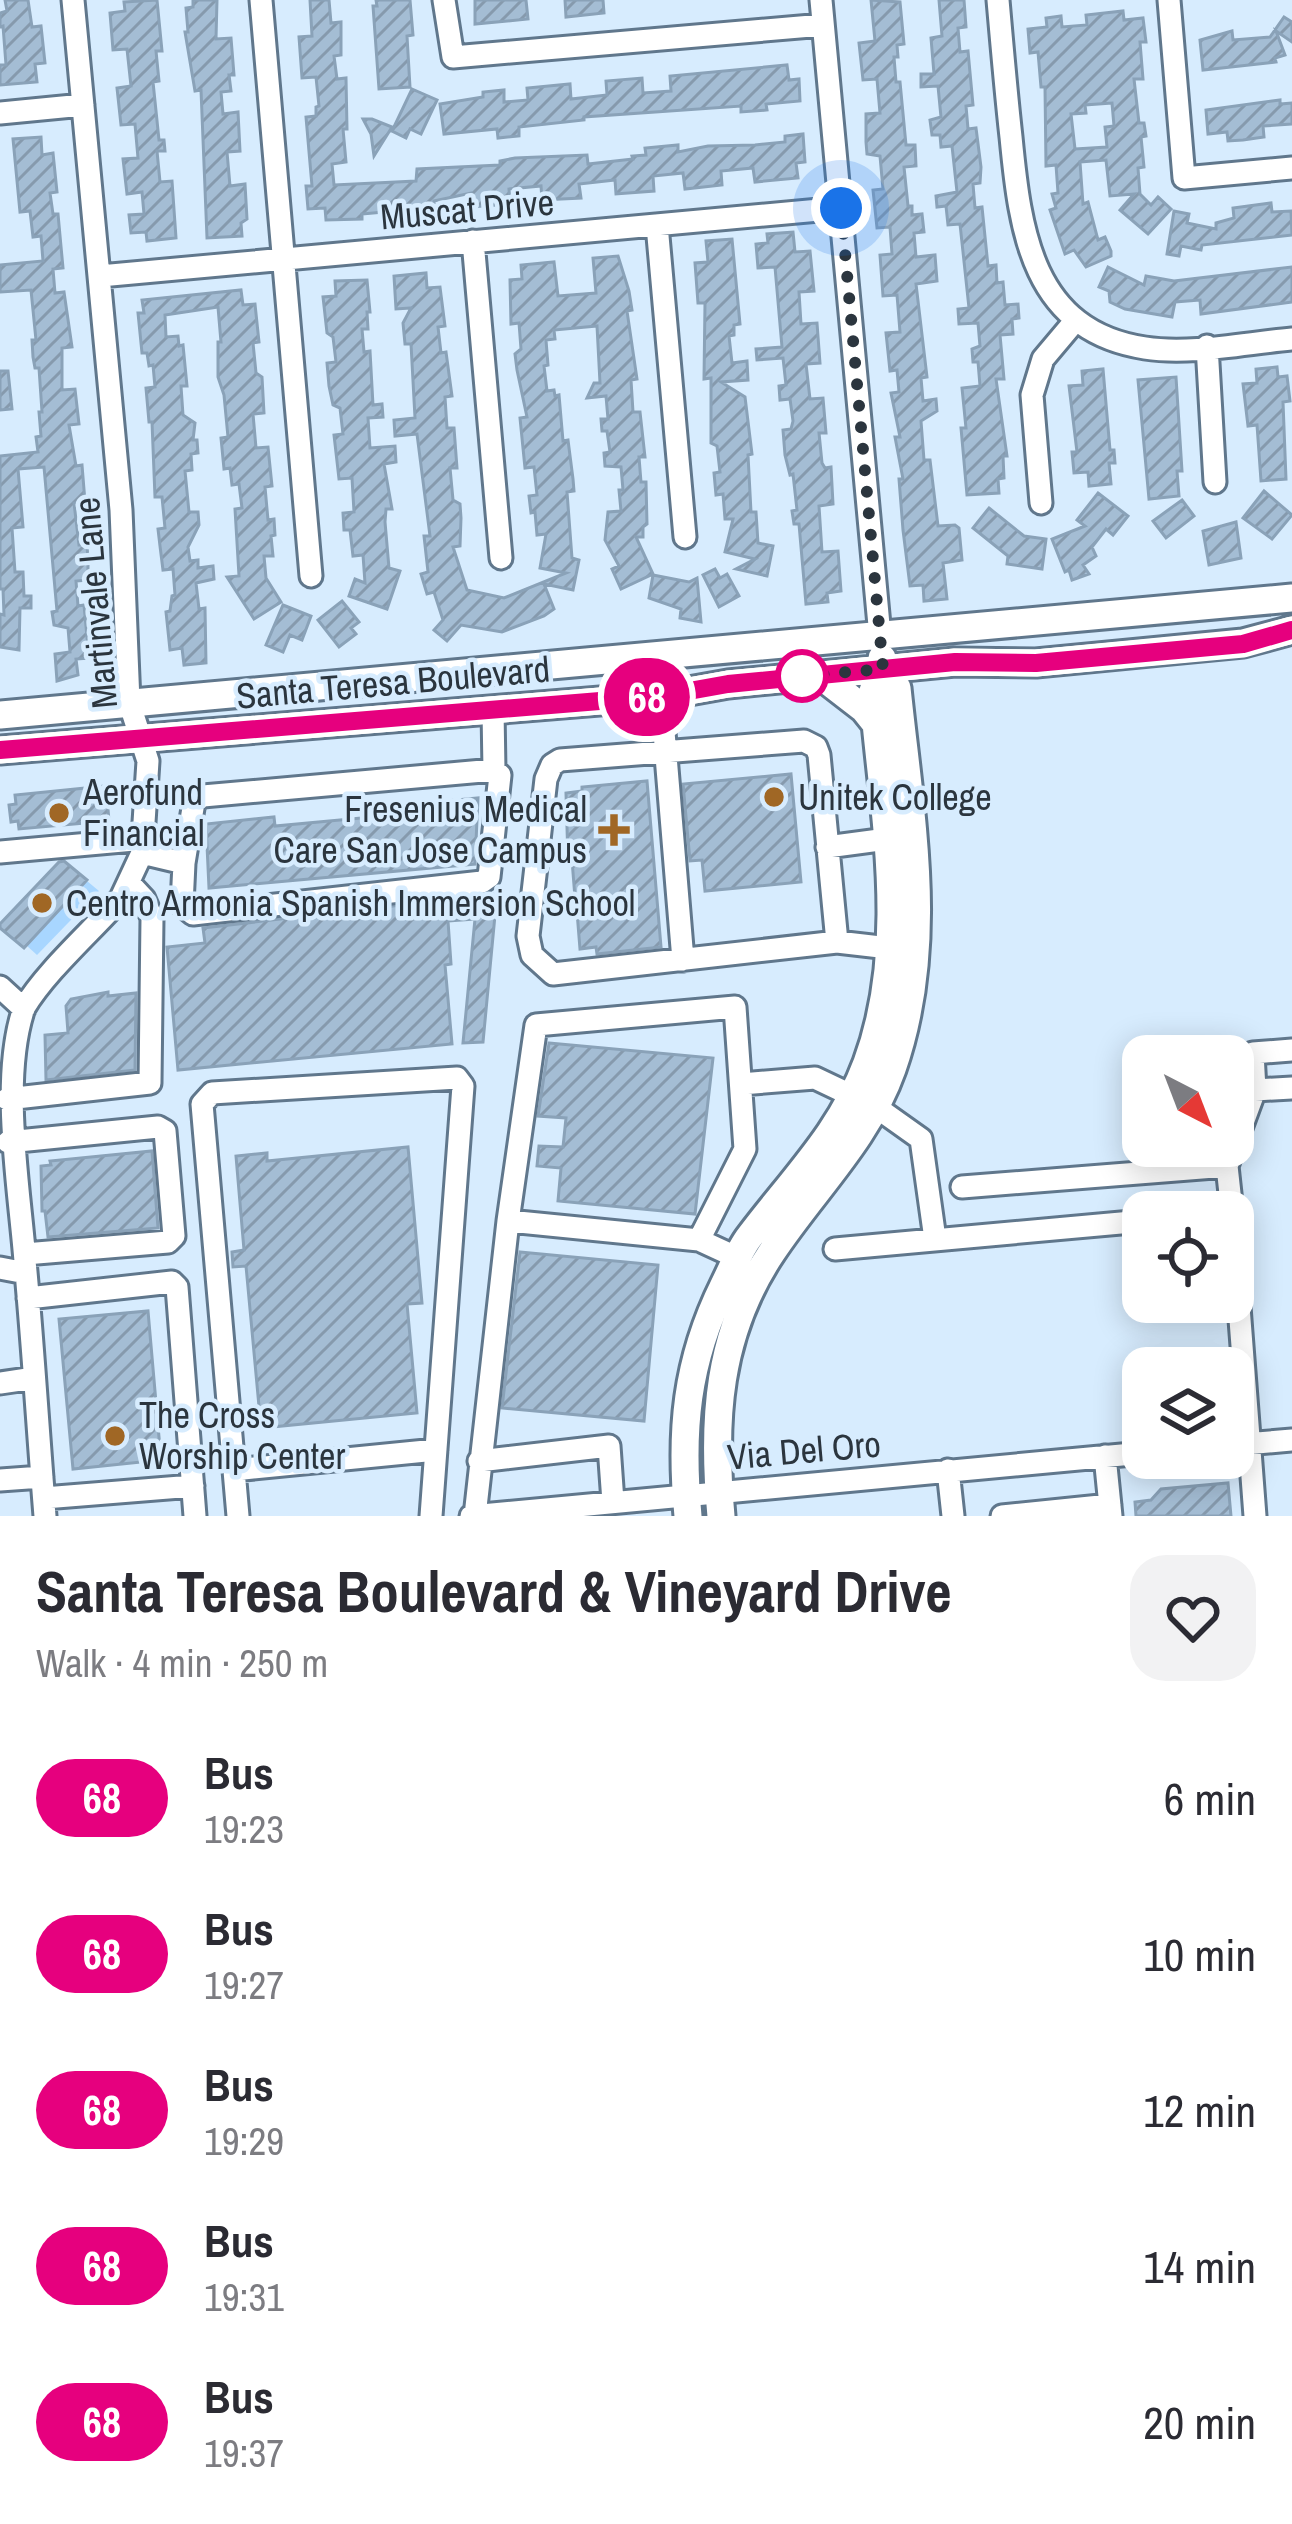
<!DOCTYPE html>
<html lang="en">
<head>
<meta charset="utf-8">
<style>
  :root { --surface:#fff; --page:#f2f2f3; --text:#2b2b33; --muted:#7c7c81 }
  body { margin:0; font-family:"Archivo Narrow",sans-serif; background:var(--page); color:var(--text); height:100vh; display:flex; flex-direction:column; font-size:45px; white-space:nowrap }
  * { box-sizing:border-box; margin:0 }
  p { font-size:39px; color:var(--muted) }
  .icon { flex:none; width:66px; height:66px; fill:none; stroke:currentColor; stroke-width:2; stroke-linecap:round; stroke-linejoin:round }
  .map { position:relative; height:1516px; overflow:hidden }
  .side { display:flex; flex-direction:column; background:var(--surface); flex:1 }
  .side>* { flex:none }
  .badge { padding:0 24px; border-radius:39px; font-size:42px; line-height:78px }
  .needle { width:78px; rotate:138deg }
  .tools { position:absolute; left:1122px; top:1035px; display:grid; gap:24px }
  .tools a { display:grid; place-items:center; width:132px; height:132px; border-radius:24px; background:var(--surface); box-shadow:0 6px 30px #0003; font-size:60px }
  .you { position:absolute; width:60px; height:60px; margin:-30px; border:9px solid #fff; border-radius:50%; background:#1a73e8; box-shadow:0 0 0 18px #1a73e833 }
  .map>.badge { position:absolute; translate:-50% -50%; box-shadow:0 0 0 6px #fff }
  .round { display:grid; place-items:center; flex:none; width:126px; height:126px; border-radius:36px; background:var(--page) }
  .summary { display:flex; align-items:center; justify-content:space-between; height:204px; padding:0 36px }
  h1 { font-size:57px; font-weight:700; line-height:90px }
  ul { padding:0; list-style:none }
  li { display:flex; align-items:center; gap:36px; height:156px; padding:0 36px }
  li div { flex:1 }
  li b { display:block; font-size:45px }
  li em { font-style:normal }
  li .badge { min-width:132px; font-weight:700; text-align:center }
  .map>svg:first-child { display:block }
  .park { fill:url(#park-crowns) }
  .building { fill:url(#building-hatch); stroke:#8aa2b8; stroke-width:3; fill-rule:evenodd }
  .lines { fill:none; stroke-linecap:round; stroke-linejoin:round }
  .minor-casing { stroke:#60778c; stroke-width:27 }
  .major-casing { stroke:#60778c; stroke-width:33 }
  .minor { stroke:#fff; stroke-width:21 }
  .major { stroke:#fff; stroke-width:27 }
  .line-casing { stroke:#fff; stroke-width:27 }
  .line { stroke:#e6007e; stroke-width:18 }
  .walk { stroke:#2b353e; stroke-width:12; stroke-dasharray:0 21.6 }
  .stop-dot { fill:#fff; stroke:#e6007e; stroke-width:6 }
  .poi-dot { fill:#a06725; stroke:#d7ecfe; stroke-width:4.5 }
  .labels { text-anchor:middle; stroke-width:9; stroke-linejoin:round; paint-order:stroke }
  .street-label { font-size:36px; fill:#2b353e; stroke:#d7ecfe }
  .poi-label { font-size:36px; fill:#2b353e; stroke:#d7ecfe; text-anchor:start }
</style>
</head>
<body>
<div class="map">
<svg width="1292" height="1516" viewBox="0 0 1292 1516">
  <defs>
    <pattern id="park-crowns" width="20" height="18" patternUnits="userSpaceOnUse" patternTransform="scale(3)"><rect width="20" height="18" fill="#a8d6ff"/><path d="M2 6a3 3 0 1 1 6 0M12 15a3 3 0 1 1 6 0" fill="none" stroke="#91b8dc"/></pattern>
    <pattern id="building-hatch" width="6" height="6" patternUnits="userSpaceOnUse" patternTransform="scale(3)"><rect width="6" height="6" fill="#a4bdd4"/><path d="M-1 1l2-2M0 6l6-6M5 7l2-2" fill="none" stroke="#869aad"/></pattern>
  </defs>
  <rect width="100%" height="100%" fill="#d7ecfe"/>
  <path class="park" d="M87 881 99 891 37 955 26 945Z"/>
  <path class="building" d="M5 0H28L32 27 41 26 45 63 35 64 37 82 0 85V65H6L3 26 0 27V13L7 11Z
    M157 0 162 51H156L159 81 153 82 159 140H164L165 151H157L160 182 172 181 176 238 147 241 146 232 131 233 129 215 144 214 142 192 127 194 123 159 138 158 135 124 121 125 117 88 131 86 127 49 113 50 110 13 125 11 124 2Z
    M193 0H217L216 39 231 38 234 75H229L231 91 221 92 223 114 238 112 240 151 227 152 230 186 245 184 247 219 241 223 242 236 207 238 201 90 195 91 185 32H188L186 8 193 7Z
    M310 0H329L331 23 341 22V55L334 56 337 79 346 78 347 129H343L346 162 332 164 334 185 416 181 417 169 500 165V161L515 158 587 155 588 164 633 159 632 156 646 155 645 148 678 145V152L708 146 755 145 785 142V136L803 134 805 162 796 163 798 178 755 182 753 168 721 171 722 185 685 189 683 173 653 176 654 191 616 194 615 180 579 184 581 198 542 200 541 186 509 189 510 204 472 207 471 193 434 201 435 212 384 216V212L362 214V219L326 220 325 208 308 209 306 186H312L306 117 316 116V107L319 106 316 77 302 78 299 37 312 36Z
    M376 0H410L413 35 407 36 410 87 379 89 373 6H377Z
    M475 0H526L528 19 475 24Z
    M565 0H603L604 13 566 17Z
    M871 0 900 2 904 44 897 45 898 57H894L896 82H900L906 145H915L916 166 904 167 908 206H912V215L922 214 924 232 914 233 916 257 935 255 937 281 916 284 927 377 921 378 923 401 936 399 937 411 921 421 924 460H930L938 526 955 525 959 528 962 560 943 563 947 599 924 601 923 585 910 586 903 530 899 479H903L895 437H900L891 393 899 392 897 370 890 371 886 333 900 332 897 295 883 296 880 255 892 254 890 227 877 228 873 190 883 189 880 156 867 154 866 142V114L880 113 877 79 863 80 859 43 875 41Z
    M939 0H964L966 27 958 28 960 52 968 51 973 105 966 106 968 129 976 128 981 167 980 183 973 184 975 208 982 207 988 266 996 265 997 283 1003 282 1005 305 1018 304 1019 318 1012 319 1013 334 1000 335 1004 379H996L1007 456H1003L1004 478 998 479 999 493 967 495 961 428H966L962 388 980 386 978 362H973L972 349 980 346 978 323 959 324 958 309 969 308 960 224 948 225 946 206 937 207 936 196 957 192 952 146 941 147 940 135H932L930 120 941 117 938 86 921 87V74H934L931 38 942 36Z
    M1123 11 1124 20 1143 18 1146 42H1140L1143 79H1134L1139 123H1144L1146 136 1141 137 1144 167 1138 168 1140 194 1151 205 1158 197 1171 209 1148 234 1120 210 1134 194 1110 196 1106 160 1080 162 1083 204 1088 202 1098 240 1105 237 1111 251V256L1086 267 1074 250 1065 254 1050 210 1056 208 1052 194 1058 193 1056 165 1046 166 1045 87H1041L1038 52 1030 53 1028 29 1047 27 1046 18 1061 16 1062 27 1087 25 1086 15ZM1112 103 1114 126 1105 127 1107 147 1075 149 1071 114 1086 113 1085 105Z
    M1284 17 1292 22V42L1276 31 1285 55 1275 58 1276 62 1203 70 1200 40 1232 31 1233 40 1270 37Z
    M787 65 789 80 799 79 800 101 766 104 767 110 741 112V106L584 117V120L519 127V136L498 138 497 129 444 134 440 104 483 97V92L504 90V102L528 100 527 88 570 84 571 99 607 95 606 81 642 78 643 93 671 91 670 76Z
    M412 89 437 100 421 134 410 129 406 138 392 131Z
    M1280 100V104L1292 103V124L1263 126 1264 137 1243 140 1228 141 1227 132 1208 134 1206 110Z
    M363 119H372L392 127 374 156 371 134Z
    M41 137 42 155 53 153 57 192 50 193 53 214H58L63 268 53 269 55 293 64 292 72 347 62 348V390L75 389 79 424 69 425 76 466 82 465 85 502 74 503 79 545H87L88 560V580L76 581 78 606 84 605 89 658 76 659 78 675 57 681 55 654 70 652 68 628 54 625 52 612 57 611 44 467 18 469 23 527 12 528 15 572H23L24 596H31V608H20L19 650 0 647V614L4 615 3 589H0V456L38 452 36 437 41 436 39 412H42L39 368H35L33 357 32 340H36L31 290 0 292V265L43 261 41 236 33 237 30 211 20 212 13 139Z
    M1271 203 1272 212 1291 211 1292 235 1202 245 1201 250 1181 246 1179 256 1167 254 1174 211 1189 214 1187 223 1216 229V223L1234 218 1233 208Z
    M793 232 795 252 810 251 814 291 799 292 801 324 817 323 820 363 806 364 810 399 823 398 826 433H819L822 463 825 468 831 467 833 504 819 506 822 552 838 551 841 591 827 593 828 602 806 604 799 524H794L792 511 797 510 793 474 790 475 785 455 783 430 791 429 793 421 790 399 780 400 779 386 786 385 783 358 757 360 756 349 782 347 775 267 758 268 756 244 768 243 767 234Z
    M732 239 740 324 734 325V335L729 336 732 363 747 361 748 380 721 382 745 397 752 454 748 455 751 512H756L758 543 773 546 767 576 736 569 755 559 725 552 733 519H725L723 494 716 495 714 473 720 472 717 446 711 443V378L704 379 705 303H698L695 263 708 262 706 241Z
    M618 256 629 291 632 310 627 311 637 379 631 380 633 412H640L645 457H639L641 482H646L647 524 643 527V537H636L653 574 621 589 612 569 619 566 605 540 608 512 621 511 619 490H623L621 467 605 466 604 453 610 452 607 431H602L601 419H608L606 396 587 398 594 383H600L597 326 554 330 555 339 546 340 548 365 544 366 547 391 554 390 555 396 559 395 563 441 568 440 573 479 574 491 567 492 572 558 579 560 573 590 544 584 554 609 544 616 502 632 461 625 447 641 434 630 443 620 434 592 427 594 421 574 428 572 424 536H430L417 434 395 436 394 420 415 418 411 344H405L403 323 411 308 396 309 394 276 426 273 427 288 440 287 445 326 438 327 441 353 446 352 452 396 445 397 447 428H454L457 468H450L453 500 460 504 461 518 460 546 453 547 467 590 504 598 566 573 540 568 546 534 537 535 535 512 531 513 529 496 537 495 534 467 525 468 520 418 527 417 517 370 515 354 521 349 519 323 511 324 510 280 522 279 521 265 554 262 558 296 596 293 593 258Z
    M1108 267 1144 285 1146 276 1174 281 1292 267V302L1201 314 1200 300 1175 302 1172 317 1125 309 1110 302 1109 291 1099 287Z
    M367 280 370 312H367L368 329H362L364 352 370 351 373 405 382 404 383 417 368 418 370 448 395 446 396 462 384 464 392 509H386L385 522 389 568 400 571 387 609 349 596 355 579 365 583 363 555 353 556 350 530H344L343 513 354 512 352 478 339 479 334 435 343 434 340 408 333 405 329 386 327 363 336 362 333 337 327 333 323 297 336 296 335 281Z
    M241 290 243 305 255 304 259 342 253 343 256 373 262 377 264 413 253 414 256 448 268 447 272 486 265 487 268 520 274 519 275 535 271 536 273 556H264L266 578 281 602 254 619 227 577 239 576 235 509 242 508 239 484 232 485 230 468 224 469 221 438 228 437 224 395 218 377V342H221L218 307 165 315 166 337 178 336 179 346 183 345 187 386H181L183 415 195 423 193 440H197L198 453 191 454 192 470 185 471 189 512H198L199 525 188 547 190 561 198 560V568L213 566 214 579 196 583 199 609 205 608 206 663 184 665 182 648 170 650 166 612 170 611 172 596 175 595 173 569 163 570 160 546 158 529 165 528 162 497H155L152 422H149L146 388 155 387 153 365 149 366 147 353H142L138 313H144L142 300Z
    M1277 367 1278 377 1287 376 1290 401 1283 402 1286 479 1261 481 1257 425 1248 426 1243 384 1257 383 1256 369Z
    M1103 369 1110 450H1114L1115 463H1109L1111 484 1089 486 1088 472 1074 473 1072 452H1077L1069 386 1083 385 1082 371Z
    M0 371H8L12 409 0 410Z
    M1176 377 1182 471H1177L1179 496 1149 499 1138 380Z
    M1264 491 1292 515 1272 539 1243 518Z
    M1098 493 1128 516 1113 535 1106 529 1092 547 1096 556 1083 565 1089 574 1072 580 1069 570 1065 572 1052 539 1085 526 1077 520Z
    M1182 500 1194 516 1166 538 1153 521Z
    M989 508 1024 536 1046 539 1042 569 1007 564 1008 556 973 528Z
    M1236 522 1241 558 1209 565 1203 531Z
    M715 569 720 578 727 574 739 596 719 607 703 575Z
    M653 575 689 582 697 578 701 622 680 618 681 609 649 598Z
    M342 601 359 622 351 628 356 634 339 647 318 620Z
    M283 605 311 616 302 640 290 635 283 652 266 645Z
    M791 774 801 882 705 891 702 860 690 861 683 784Z
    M647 781 661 947 597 954 596 947 580 949 577 912 562 914 561 899 575 898 572 860 568 861 566 793 582 791V787Z
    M106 786 109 821 19 829 18 821 11 822 9 805 16 804 15 795Z
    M478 798 475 864 209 888 206 824 274 817 275 826 394 815 393 806Z
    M64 861 87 880 24 948 0 928V924L59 862Z
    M497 894 483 1042 463 1043 475 919 448 921 451 964 445 965 452 1044 178 1070 167 947 205 943 203 928Z
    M108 992V996L136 993 135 1070 46 1080 45 1035 68 1033 66 1006 71 999Z
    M549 1043 713 1058 695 1214 558 1201 561 1168 537 1166 539 1146 563 1147 566 1118 538 1116Z
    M408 1147 422 1303 407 1304 417 1413 261 1428 246 1266 233 1267 232 1252 244 1250 236 1156 267 1153V1161Z
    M152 1151 158 1228 48 1237 45 1211H42L41 1166 51 1165 50 1161Z
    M520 1252 658 1265 644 1421 502 1408Z
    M148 1311 161 1460 73 1469 59 1319Z
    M1228 1483 1231 1516H1136L1135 1502 1151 1500 1161 1489Z"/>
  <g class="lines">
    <defs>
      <path id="minor" d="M261 0 311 576
        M444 0 453 57 823 25
        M821 0 880 636
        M998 0C1002 46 1006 92 1011 137 1020 231 1032 331 1145 348 1191 355 1246 343 1292 339
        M1169 0 1184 178 1292 168
        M0 113 83 105
        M657 225 685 537
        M473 241 501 558
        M100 276 841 208
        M1207 346 1215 482
        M1041 503 1032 395 1043 359 1075 321
        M661 696 683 960
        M493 710 494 770
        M804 741 816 747 819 755 837 942 553 974 532 955 528 936 546 779 552 765 560 760Z
        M827 847 887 839
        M0 852 145 839
        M142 853 184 863 194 802 203 796 494 770 500 775 489 877 482 882 193 914 182 905 184 863
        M837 942 889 948
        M0 987 24 1009
        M741 1084 815 1078 876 1107 921 1139 935 1239
        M1255 1090 1253 1053 1292 1050
        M7 1099 150 1083 152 918 144 899 130 884
        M8 1142 158 1127 165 1131 174 1236 168 1242 25 1254
        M962 1187 1227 1166
        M1232 1212 1227 1166 1255 1090 1292 1088
        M508 1221 699 1240 738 1258
        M1233 1228 1255 1516
        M835 1249 1143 1221
        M0 1268 26 1273
        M28 1298 172 1282 177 1287 195 1516
        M0 1383 34 1378
        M1233 1445 1292 1440
        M1105 1456 1111 1516
        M479 1461 609 1446 613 1502
        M234 1470 436 1450
        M948 1470 953 1516
        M0 1480 42 1477
        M44 1498 193 1486
        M45 1516C38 1431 33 1346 25 1261 19 1185 0 1079 24 1008 46 971 92 931 121 898L142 853 148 761 129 702 121 510 73 0
        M238 1516 202 1104 212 1093 457 1078 463 1086 431 1516
        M471 1516 1143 1453
        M475 1516 508 1221 536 1025 735 1007 745 1149 699 1240
        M1002 1516 1110 1505"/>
      <path id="major" d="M820 675 864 709 876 724
        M0 715 1292 598
        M0 750 661 696 728 684 955 662 1036 663 1243 643 1292 630
        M688 1516C680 1431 686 1362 724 1285 732 1269 739 1250 750 1236 793 1179 842 1131 867 1063 911 944 883 813 873 691L883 669 882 658
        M721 1516C712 1421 717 1334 772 1252 813 1190 867 1140 892 1069 936 944 910 816 897 688L883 669"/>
    </defs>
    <use href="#minor" class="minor-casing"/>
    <use href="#major" class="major-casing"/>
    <use href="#minor" class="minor"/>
    <use href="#major" class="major"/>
  </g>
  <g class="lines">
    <defs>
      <path id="line" d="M0 750 661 696 728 684 955 662 1036 663 1243 644 1292 630"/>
    </defs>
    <use href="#line" class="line-casing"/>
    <use href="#line" class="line"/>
    <path class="walk" d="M802 676 883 669 841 208"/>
  </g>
  <circle class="stop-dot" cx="802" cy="676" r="24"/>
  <g class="poi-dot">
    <circle cx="774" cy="797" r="12"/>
    <circle cx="59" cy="813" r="12"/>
    <path d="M608 812h12v12h12v12h-12v12h-12v-12h-12v-12h12z"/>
    <circle cx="42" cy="903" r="12"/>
    <circle cx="115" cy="1436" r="12"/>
  </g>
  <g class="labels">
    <g class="street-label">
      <text transform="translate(467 209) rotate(-5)" y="13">Muscat Drive</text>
      <text transform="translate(95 603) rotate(-95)" y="13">Martinvale Lane</text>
      <text transform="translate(393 682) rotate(-5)" y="13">Santa Teresa Boulevard</text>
      <text transform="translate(804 1450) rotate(-5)" y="13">Via Del Oro</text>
    </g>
    <g class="poi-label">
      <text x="83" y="805">Aerofund<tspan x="83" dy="41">Financial</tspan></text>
      <text x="798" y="810">Unitek College</text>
      <text x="587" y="822" text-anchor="end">Fresenius Medical<tspan x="587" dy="41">Care San Jose Campus</tspan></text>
      <text x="66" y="916">Centro Armonia Spanish Immersion School</text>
      <text x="139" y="1428">The Cross<tspan x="139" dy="41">Worship Center</tspan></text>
    </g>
  </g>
</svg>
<div class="tools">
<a><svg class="needle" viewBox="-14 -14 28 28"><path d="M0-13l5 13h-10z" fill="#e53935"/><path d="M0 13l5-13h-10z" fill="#7c7c81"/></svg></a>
<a><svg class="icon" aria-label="locate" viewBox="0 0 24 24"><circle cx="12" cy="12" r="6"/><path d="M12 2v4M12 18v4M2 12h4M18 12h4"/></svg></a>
<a><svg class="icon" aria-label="layers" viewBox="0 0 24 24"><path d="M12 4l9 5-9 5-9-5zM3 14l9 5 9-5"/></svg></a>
</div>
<div class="you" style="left:841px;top:208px"></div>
<b class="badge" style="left:647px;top:697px;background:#e6007e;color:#fff">68</b>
</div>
<section class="side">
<div class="summary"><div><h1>Santa Teresa Boulevard &amp; Vineyard Drive</h1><p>Walk · 4 min · 250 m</p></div><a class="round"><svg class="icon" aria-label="heart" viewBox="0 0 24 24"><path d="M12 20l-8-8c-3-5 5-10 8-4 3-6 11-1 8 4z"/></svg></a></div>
<ul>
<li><span class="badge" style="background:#e6007e;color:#fff">68</span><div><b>Bus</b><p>19:23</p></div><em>6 min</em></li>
<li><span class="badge" style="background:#e6007e;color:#fff">68</span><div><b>Bus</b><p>19:27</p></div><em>10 min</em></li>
<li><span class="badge" style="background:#e6007e;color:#fff">68</span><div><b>Bus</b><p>19:29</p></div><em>12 min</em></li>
<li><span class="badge" style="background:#e6007e;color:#fff">68</span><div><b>Bus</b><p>19:31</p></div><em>14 min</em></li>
<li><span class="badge" style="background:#e6007e;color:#fff">68</span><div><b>Bus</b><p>19:37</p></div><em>20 min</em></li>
</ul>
</section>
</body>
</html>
